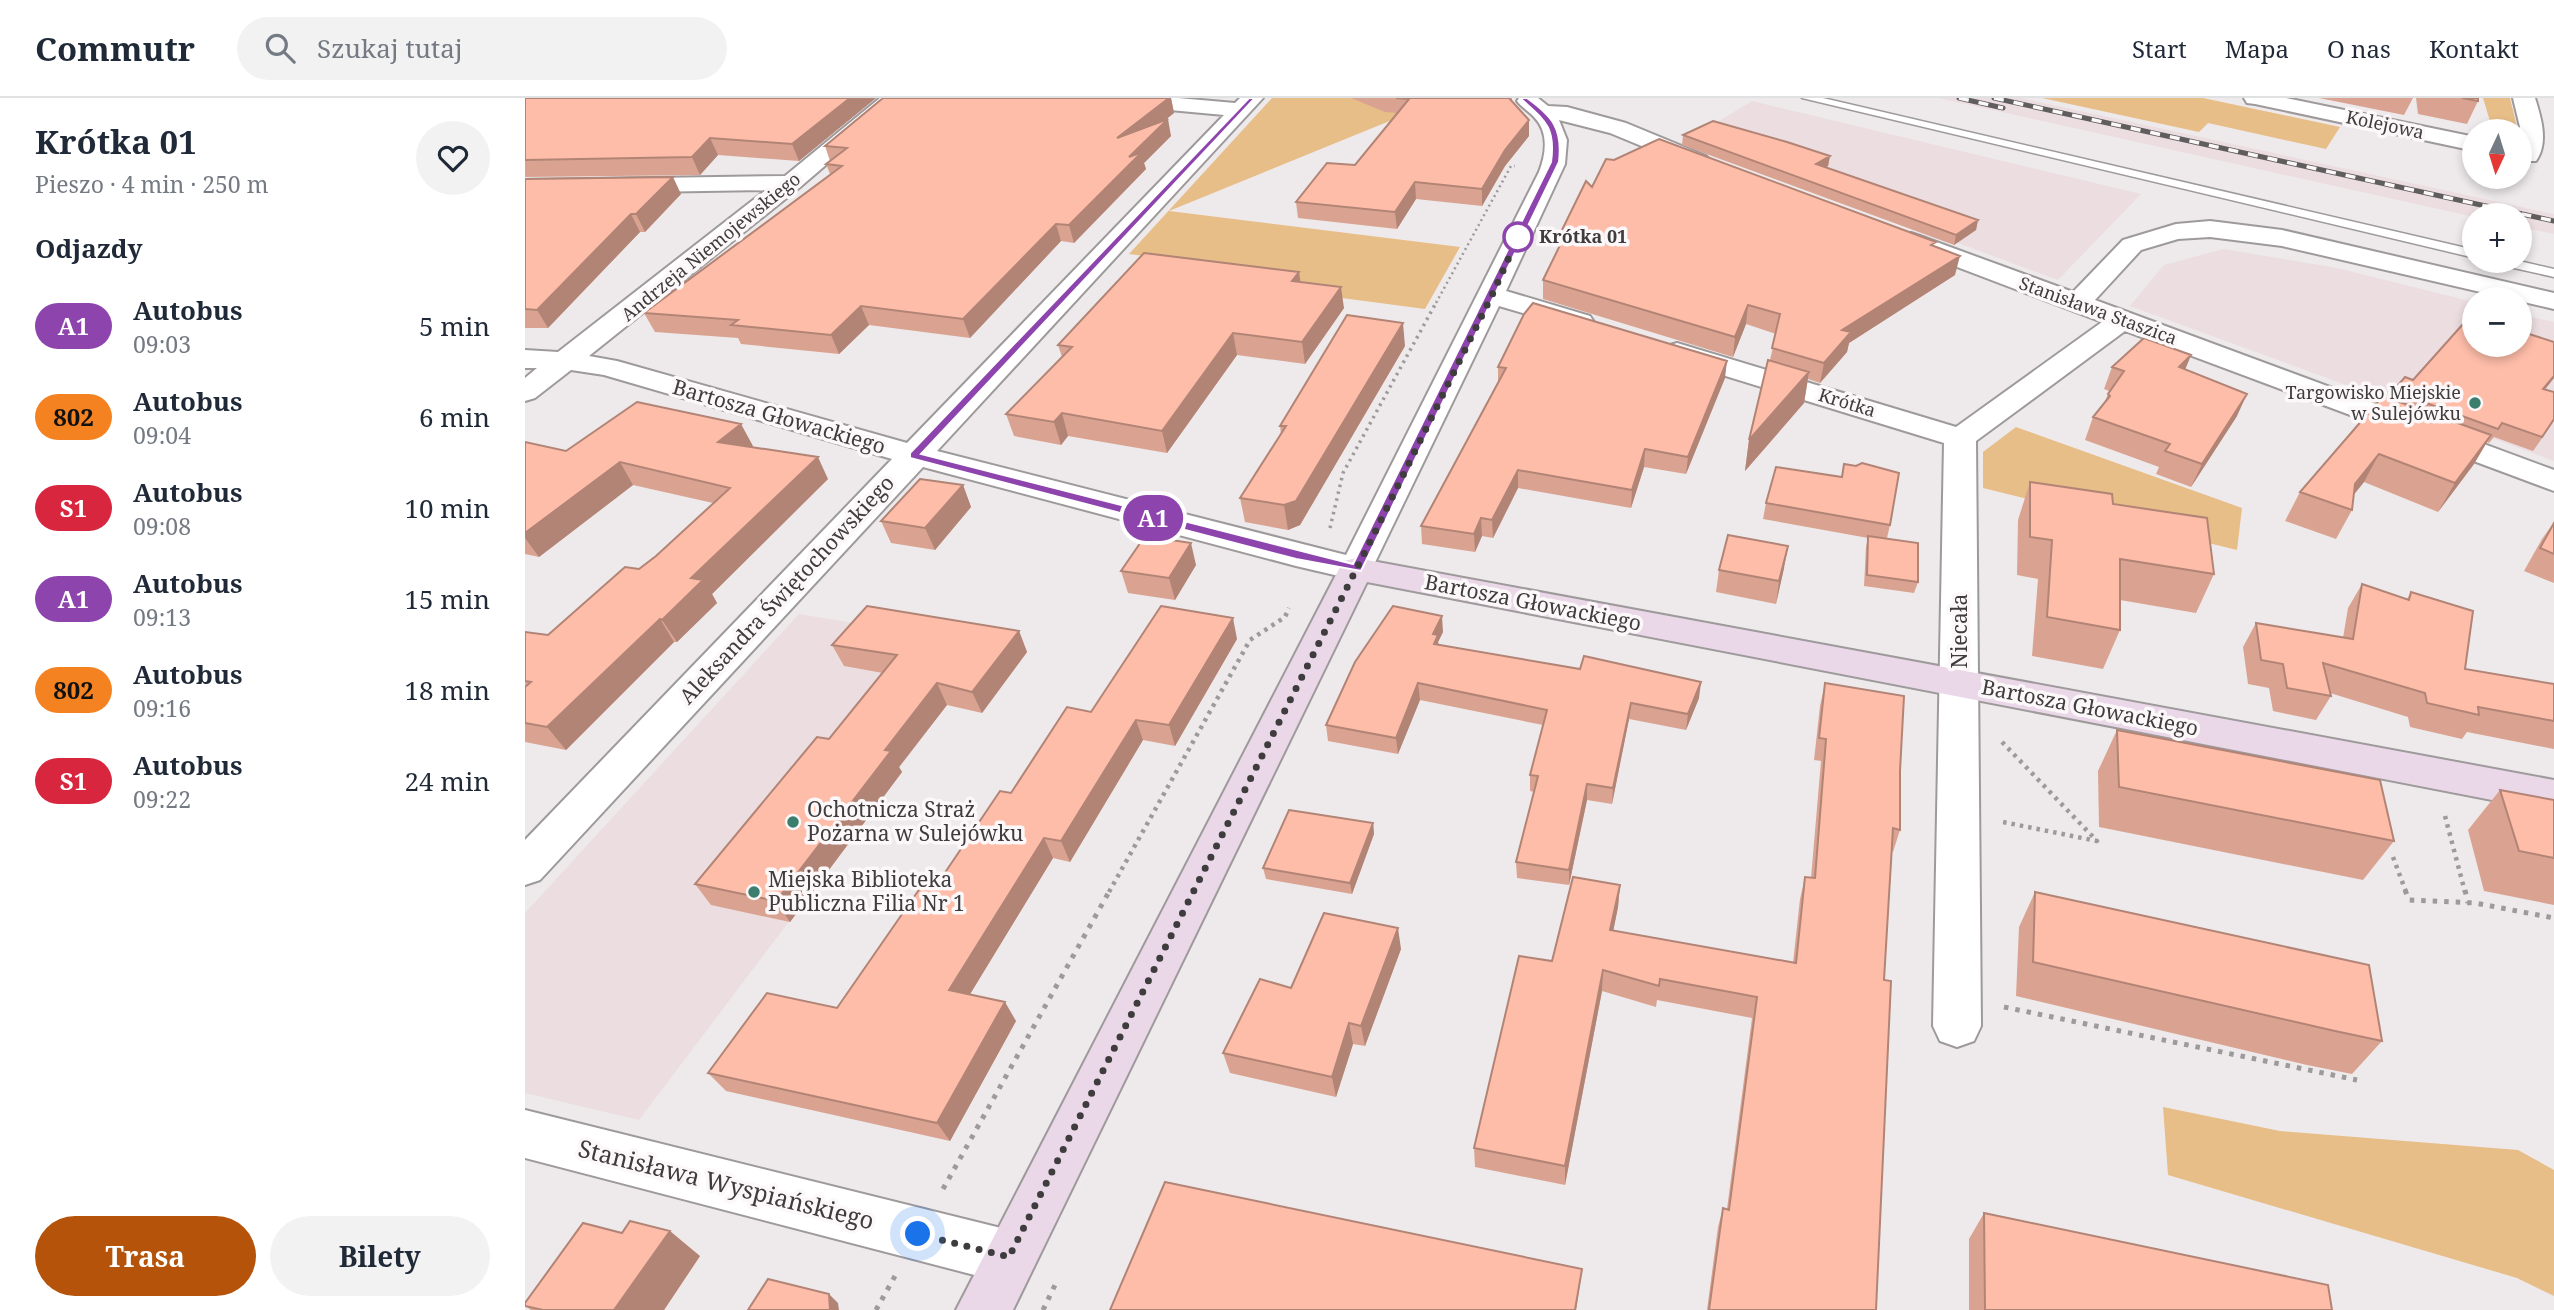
<!DOCTYPE html>
<html lang="pl">
<head>
<meta charset="utf-8">
<style>
  :root { --surface:#fff; --page:#f2f2f3; --text:#1f2937; --muted:#747a83; --line:#e0e1e3; --accent:#b45309 }
  body { margin:0; font-family:"Noto Serif",serif; background:var(--page); color:var(--text); height:100vh; display:flex; flex-direction:column; font-size:26px; white-space:nowrap }
  * { box-sizing:border-box; margin:0 }
  p { font-size:23px; color:var(--muted) }
  .icon { flex:none; width:38px; height:38px; fill:none; stroke:currentColor; stroke-width:2; stroke-linecap:round; stroke-linejoin:round }
  .map { position:relative; flex:1; overflow:hidden }
  .side { display:flex; flex-direction:column; background:var(--surface); width:525px }
  .side>* { flex:none }
  .badge { padding:0 14px; border-radius:23px; font-size:24px; line-height:46px }
  .needle { width:46px; rotate:184deg }
  .controls { position:absolute; left:1937px; top:21px; display:grid; gap:14px }
  .controls a { display:grid; place-items:center; width:70px; height:70px; border-radius:50%; background:var(--surface); box-shadow:0 4px 10px #0003; font-size:35px }
  .you { position:absolute; width:35px; height:35px; margin:-18px; border:5px solid #fff; border-radius:50%; background:#1a73e8; box-shadow:0 0 0 10px #1a73e833 }
  .map>.badge { position:absolute; translate:-50% -50%; box-shadow:0 0 0 4px #fff }
  h2 { padding:0 35px; font-size:26px; line-height:63px }
  .round { display:grid; place-items:center; flex:none; width:74px; height:74px; border-radius:37px; background:var(--page) }
  .summary { display:flex; align-items:center; justify-content:space-between; height:119px; padding:0 35px }
  h1 { font-size:33px; font-weight:700; line-height:52px }
  .primary-button { display:flex; gap:14px; margin-top:auto; padding:14px 35px }
  .primary-button a { flex:1; height:80px; border-radius:42px; background:var(--accent); color:#fff; font-size:28px; font-weight:700; line-height:80px; text-align:center }
  .primary-button a+a { background:var(--page); color:var(--text) }
  ul { padding:0; list-style:none }
  li { display:flex; align-items:center; gap:21px; height:91px; padding:0 35px }
  li div { flex:1 }
  li b { display:block; font-size:26px }
  li em { font-style:normal }
  li .badge { min-width:77px; font-weight:700; text-align:center }
  header { display:flex; align-items:center; gap:42px; box-sizing:border-box; height:98px; padding:0 35px; background:var(--surface); border-bottom:2px solid var(--line) }
  header strong { font-size:33px }
  nav { display:flex; gap:38px; margin-inline-start:auto; font-size:24px }
  .search { width:490px; height:63px; background:var(--page); display:flex; align-items:center; gap:18px; box-sizing:border-box; padding:0 24px; border-radius:38px; color:var(--muted); font-size:26px }
  main { display:flex; flex:1; min-height:0 }
  .map>svg:first-child { display:block }
  .built { fill:#ebdde0 }
  .green { fill:#e7bd88 }
  .lines { fill:none; stroke-linecap:round; stroke-linejoin:round }
  .lane-casing { stroke:#9e9a9b; stroke-width:3 }
  .street-casing { stroke:#9e9a9b; stroke-width:4 }
  .secondary-casing { stroke:#9e9a9b; stroke-width:4 }
  .path-far3 { stroke:#9d9a9b; stroke-width:2.5; stroke-dasharray:2 3.5; stroke-linecap:butt }
  .path-far2 { stroke:#9d9a9b; stroke-width:3.5; stroke-dasharray:2.5 4.5; stroke-linecap:butt }
  .path-far1 { stroke:#9d9a9b; stroke-width:4.5; stroke-dasharray:3.5 5; stroke-linecap:butt }
  .path { stroke:#9d9a9b; stroke-width:5; stroke-dasharray:4.5 7; stroke-linecap:butt }
  .lane { fill:#fff; fill-rule:evenodd }
  .street { fill:#fff; fill-rule:evenodd }
  .secondary { fill:#ead8e9; fill-rule:evenodd }
  .rail-casing { stroke:#5f5d5e; stroke-width:5 }
  .rail { stroke:#fcf7f8; stroke-width:3.5; stroke-dasharray:10; stroke-linecap:butt }
  .wall { fill:#daa391 }
  .shaded-wall { fill:#b28476 }
  .building { fill:#febda9; stroke:#b28476; stroke-width:2 }
  .line { fill:#8e44ad; stroke:#fff; stroke-width:2 }
  .walk { stroke:#3e3c3d; stroke-width:7; stroke-dasharray:0 12.6 }
  .stop-dot { fill:#fff; stroke:#8e44ad; stroke-width:3.5 }
  .poi-dot { fill:#3c7e6e; stroke:#fcf7f8; stroke-width:2.5 }
  .labels { text-anchor:middle; stroke-width:7; stroke-linejoin:round; paint-order:stroke }
  .far-street-label { font-size:18px; fill:#3e3c3d; stroke:#fcf7f8 }
  .far-stop-label { font-size:18px; font-weight:bold; fill:#3e3c3d; stroke:#fcf7f8; text-anchor:start }
  .far-poi-label { font-size:18px; fill:#3e3c3d; stroke:#fcf7f8; text-anchor:end }
  .street-label { font-size:21px; fill:#3e3c3d; stroke:#fcf7f8 }
  .poi-label { font-size:21px; fill:#3e3c3d; stroke:#fcf7f8; text-anchor:start }
  .near-street-label { font-size:24px; fill:#3e3c3d; stroke:#fcf7f8 }
</style>
</head>
<body>
<header>
<strong>Commutr</strong>
<div class="search"><svg class="icon" aria-label="search" viewBox="0 0 24 24"><circle cx="10" cy="10" r="6"/><path d="M15 15l6 6"/></svg>Szukaj tutaj</div>
<nav><a>Start</a><a>Mapa</a><a>O nas</a><a>Kontakt</a></nav>
</header>
<main>
<section class="side">
<div class="summary"><div><h1>Krótka 01</h1><p>Pieszo · 4 min · 250 m</p></div><a class="round"><svg class="icon" aria-label="heart" viewBox="0 0 24 24"><path d="M12 20l-8-8c-3-5 5-10 8-4 3-6 11-1 8 4z"/></svg></a></div>
<h2>Odjazdy</h2>
<ul>
<li><span class="badge" style="background:#8e44ad;color:#fff">A1</span><div><b>Autobus</b><p>09:03</p></div><em>5 min</em></li>
<li><span class="badge" style="background:#f58220;color:#111">802</span><div><b>Autobus</b><p>09:04</p></div><em>6 min</em></li>
<li><span class="badge" style="background:#d7263d;color:#fff">S1</span><div><b>Autobus</b><p>09:08</p></div><em>10 min</em></li>
<li><span class="badge" style="background:#8e44ad;color:#fff">A1</span><div><b>Autobus</b><p>09:13</p></div><em>15 min</em></li>
<li><span class="badge" style="background:#f58220;color:#111">802</span><div><b>Autobus</b><p>09:16</p></div><em>18 min</em></li>
<li><span class="badge" style="background:#d7263d;color:#fff">S1</span><div><b>Autobus</b><p>09:22</p></div><em>24 min</em></li>
</ul>
<div class="primary-button"><a>Trasa</a><a>Bilety</a></div>
</section>
<div class="map">
<svg width="2029" height="1212" viewBox="0 0 2029 1212">
  <rect width="100%" height="100%" fill="#eeeaeb"/>
  <path class="built" d="M1413 0H1496L2029 116V136L1995 129V117L1949 119Z
    M1227 3 1616 96 1533 182 1159 44Z
    M1699 151 1812 170 1949 204 1950 247H1995V216L2029 224V363L1605 208 1639 167Z
    M274 516 466 548 372 673 377 674 114 1022 0 995V815Z"/>
  <path class="green" d="M747 0H921L644 113 935 149 900 211 742 190 752 175 604 156Z
    M1517 0H1678L1815 29 1801 51 1683 25 1674 34Z
    M1958 0H1985L1993 33H1968Z
    M1491 329 1717 410 1712 452 1458 390V354Z
    M1638 1009 1755 1033 1993 1052 2029 1072V1198L1992 1180 1643 1077Z"/>
  <g class="lines">
    <defs>
      <path id="lane" d="M1277 0H1298L1950 152V160Z
        M1969 163H1994L2029 171V179L1971 166Z"/>
      <path id="street" d="M355 0H379L274 90 64 258 92 263 382 345 699 17 580 6 572 5 569 0H653L710 5 715 0H738L412 353 821 457 1014 74C1021 56 1024 34 1009 19 1004 13 997 10 992 3L994 0H1013L1023 8 1042 9 1101 25 1181 58 1185 63 1181 68H1165L1085 35 1034 22 1042 42 1040 66 981 193 1065 218 1069 224 1065 230 1055 232 974 208 843 479 831 482 771 468 398 369 15 782 0 787V742L367 361 79 277 46 272 10 300 0 303V280L12 270H0V252L33 254 241 92 0 96V82L260 78Z
        M1719 0H1761L1950 39V53L1730 6 1722 5Z
        M1988 0H2010C2016 19 2024 45 2011 63H1995V29Z
        M1685 123 1757 132 2029 195V211L1757 148 1685 139 1653 141 1616 152 1570 202 2029 372V393L1600 233 1451 343 1456 928 1449 943 1432 949 1415 943 1408 928 1419 345 1142 260 1138 254 1142 248 1152 245 1162 248 1431 329 1577 224 1377 148 1373 143 1377 138 1386 135 1395 138 1548 194 1598 142 1651 126Z
        M0 1012 484 1132 503 1140 511 1159 503 1178 484 1186 0 1060Z"/>
      <path id="secondary" d="M831 460 2029 682V714L842 484 488 1212H431L814 471 819 463Z"/>
    </defs>
    <use href="#lane" class="lane-casing"/>
    <use href="#street" class="street-casing"/>
    <use href="#secondary" class="secondary-casing"/>
    <path class="path-far3" d="M911 205 986 68H990"/>
    <path class="path-far2" d="M805 430 818 375 912 203"/>
    <path class="path-far1" d="M1477 644 1572 743 1478 724
      M1920 718 1940 794
      M1868 759 1881 794
      M584 794 725 542 760 519 764 510"/>
    <path class="path" d="M1880 792 1884 802 1950 805 2029 820
      M1940 792 1943 805
      M1479 909 1832 982
      M418 1091 585 792
      M351 1212 370 1178
      M518 1212 530 1187"/>
    <use href="#lane" class="lane"/>
    <use href="#street" class="street"/>
    <use href="#secondary" class="secondary"/>
    <defs>
      <path id="rail" d="M1434 0 1478 10
        M1469 0 2029 123"/>
    </defs>
    <use href="#rail" class="rail-casing"/>
    <use href="#rail" class="rail"/>
  </g>
  <path class="wall" d="M0 0H351L274 63 193 57 175 77 0 79Z
    M358 0H646L649 15 639 23 646 38 619 65 621 71 549 145 536 143 445 240 344 227 314 256 216 246 213 240 130 234 119 215 305 76 301 66 305 63 300 48Z
    M826 0H987V4L1004 38 980 68 957 108 891 101 872 131 773 120 771 104 830 67 873 15 860 14Z
    M1794 0H1888L1879 17Z
    M1891 0H1953V3L1942 26 1893 16Z
    M1158 37 1305 58 1303 68 1301 69 1453 122 1451 132 1429 147 1157 47Z
    M0 81 156 96 120 134H115L23 230H0Z
    M1067 89 1410 149 1430 177 1324 245 1322 254 1295 285 1283 281 1279 305 1220 373 1224 342 1245 262 1251 236 1221 226 1208 259 1018 201V182L1034 149V138Z
    M774 174 775 184 819 210 780 266 712 257 642 355 543 338 536 347 489 338 481 316 537 259 533 247Z
    M880 248 775 427 763 432 720 424 715 400 756 336 755 328Z
    M1666 257 1660 272 1712 318 1666 389 1631 376 1634 369 1560 342 1568 319 1579 306 1584 293 1579 291 1587 269Z
    M973 269 1200 280 1161 376 1119 369 1106 410 993 390 968 440 957 438 950 454 897 446 896 428 973 284Z
    M1888 282 2020 291 2029 294V323L2008 353 1969 339 1964 345 1962 344 1949 366 1913 414 1839 384 1829 396 1827 412 1811 441 1760 423 1775 394 1864 300 1868 293Z
    M0 344 41 353 228 348 226 349 303 381 187 496 192 505 152 544H149L41 652 0 644V534L23 537 131 458 188 405 108 387 14 459 0 456Z
    M1505 384 1588 406 1689 476 1671 515 1595 502V532L1578 571 1507 558 1513 481 1492 477 1493 422Z
    M438 387 446 409 410 452 366 445 356 423Z
    M1241 405 1365 427 1362 440 1393 484 1389 495 1339 488 1341 449 1343 440 1238 421Z
    M2029 424V485L1999 473 2017 441Z
    M671 467 650 502 603 495 596 473Z
    M1259 470 1251 506 1191 494 1194 472Z
    M1837 486 1882 501 1886 494 1940 571 2029 586V651L1942 634 1937 641 1885 629 1883 619 1805 595 1806 598 1791 622 1748 613 1744 590 1723 586 1718 549 1731 525 1818 540 1823 510Z
    M494 533 502 554 457 615 422 607 374 669 377 674 265 824 186 807 170 786 304 641 358 575 319 568 307 547Z
    M918 534 913 544 914 547 1174 600 1161 632 1104 621 1087 706 1062 702 1044 787 992 780 991 764 1009 694 1005 693V677L1018 627 895 602 873 656 803 643 801 627Z
    M712 541 650 648 618 642 545 764 528 760 445 896 491 923 425 1043 201 993 183 975 312 910 486 695 566 614Z
    M1300 585 1375 673V732L1368 754 1367 753 1359 882 1351 1212H1182L1193 1129 1198 1110 1202 1111 1227 920 1132 902 1131 909 1077 893 1040 1087 950 1069 949 1050 1027 863 1095 787 1093 809 1088 833 1268 865 1275 801 1280 779 1286 780 1296 663 1289 662 1295 608Z
    M1592 632 1869 743 1838 782 1574 729 1573 673Z
    M1975 692 2029 702V807L1959 793 1943 732Z
    M848 725 849 736 827 796 741 781 738 770Z
    M1510 794 1857 943 1827 976 1782 967 1491 898 1494 829Z
    M876 851 840 948 828 946 811 999 705 975 698 955 766 890Z
    M1459 1115 1807 1212H1444V1141Z
    M175 1158 139 1212H6L0 1208V1205Z"/>
  <path class="shaded-wall" d="M325 0H351L274 63 267 46Z
    M644 0H646L649 15 596 57 592 40Z
    M643 21 646 38 619 65 621 71 549 145 544 127 604 59Z
    M1004 22V38L980 68 957 108V91L980 52Z
    M185 40 193 57 175 77 167 59Z
    M1305 58 1303 68 1290 76 1291 66Z
    M148 79 156 96 120 134 111 116Z
    M890 84 891 101 872 131 870 114Z
    M106 116 115 134 23 230 12 212Z
    M1453 122 1451 132 1429 147 1431 137Z
    M531 126 536 143 445 240 438 221Z
    M1435 158 1430 177 1324 245 1322 254 1295 285 1299 265 1317 232Z
    M774 174 777 195 767 183Z
    M816 189 819 210 780 266 777 244Z
    M1223 207 1221 226 1208 259 1210 239Z
    M336 208 344 227 314 256 306 237Z
    M878 225 880 248 775 427 763 432 759 407Z
    M708 235 712 257 642 355 637 333Z
    M1666 257 1657 279 1654 269Z
    M1202 263 1200 280 1161 376 1163 359Z
    M1284 274 1279 305 1220 373 1224 342Z
    M2029 278V280L2010 304 2018 291Z
    M1722 296 1712 318 1666 389 1677 366Z
    M537 315 543 338 536 347 529 324Z
    M216 326 228 348 205 366 193 344Z
    M1966 337 1949 366 1913 414 1930 385Z
    M1120 351 1119 369 1106 410 1107 392Z
    M1854 356 1839 384 1819 409 1830 386Z
    M293 359 303 381 187 496 192 505 152 544 137 522 166 480Z
    M95 364 108 387 14 459 0 440V435Z
    M993 372V390L968 440 967 422Z
    M438 387 446 409 410 452 400 430Z
    M956 420 957 438 950 454 949 436Z
    M666 445 671 467 650 502 644 480Z
    M1263 448 1259 470 1251 506 1254 483Z
    M917 518 918 534 913 544 914 553 910 562 908 536Z
    M708 520 712 541 650 648 644 627Z
    M135 521 149 544 41 652 22 629Z
    M494 533 502 554 457 615 447 594Z
    M1176 584 1174 600 1161 632 1163 616Z
    M412 585 422 607 374 669 377 674 265 824 251 803 360 652Z
    M893 585 895 602 873 656 871 640Z
    M1106 605 1104 621 1087 706 1088 690Z
    M611 622 618 642 545 764 536 743Z
    M1062 686V702L1044 787V772Z
    M848 725 849 736 827 796 825 785Z
    M519 740 528 760 436 911 424 892Z
    M1095 787 1093 809 1084 854 1085 832Z
    M873 830 876 851 840 948 836 928Z
    M1078 872 1077 893 1040 1087V1068Z
    M480 904 491 923 425 1043 412 1025Z
    M824 925 828 946 811 999 807 979Z
    M145 1133 175 1158 139 1212H89Z
    M1057 1171 1051 1212H1050Z
    M304 1196 313 1205 314 1212H305Z"/>
  <path class="building" d="M0 0H325L267 46 185 40 167 59 0 62Z
    M358 0H644L592 40 643 21 604 59 617 54 544 127 531 126 438 221 336 208 306 237 206 227 213 222 119 215 317 68 301 66 322 50 300 48Z
    M871 0H984L1004 22 980 52 957 91 890 84 870 114 771 104 802 65 830 67 884 1Z
    M1937 0H1953V3Z
    M1188 23 1262 44 1305 58 1291 66 1453 122 1431 137 1158 37Z
    M1134 41 1411 144 1406 147 1435 158 1317 232 1326 234 1299 265 1247 250 1255 216 1223 207 1210 239 1018 182 1039 139 1034 138 1061 83 1067 89 1081 61 1089 62Z
    M148 79 111 116H106L12 212 0 211V81Z
    M619 155 774 174 767 183 816 189 777 244 708 235 637 333 537 315 529 324 481 316 547 249 533 247Z
    M1008 205 1202 263 1163 359 1120 351 1107 392 993 372 967 422 956 420 949 436 896 428 981 270 973 269 999 216Z
    M1947 216 1950 217V247H1995V233L2029 244V278L2018 291 2029 294V321L2017 339 1977 325 1973 331 1868 293 1880 279 1888 282Z
    M822 217 878 225 771 403 759 407 715 400 761 328H755Z
    M1619 240 1666 257 1654 269 1722 296 1677 366 1640 353 1645 346 1568 319 1585 298 1583 296 1599 273 1587 269Z
    M1243 262 1284 274 1224 342Z
    M1858 298 1966 337 1930 385 1854 356 1830 386 1827 412 1775 394Z
    M112 304 216 326 193 344 293 359 166 480 178 482 137 522 135 521 22 629 0 625V589L6 584 0 583V534L23 537 100 469 114 471 131 458 205 390 95 364 0 435V344L41 353Z
    M1337 365 1374 375 1365 427 1241 405 1251 369 1317 379 1319 366 1331 368Z
    M395 381 438 387 400 430 356 423Z
    M1505 384 1587 396 1588 406 1682 420 1689 476 1595 461V532L1522 519 1527 442 1505 439Z
    M2029 425V456L2015 450Z
    M1203 437 1263 448 1254 483 1194 472Z
    M620 438 666 445 644 480 596 473Z
    M1343 438 1393 445V484L1342 477Z
    M1837 486 1884 502 1886 494 1948 513 1940 571 2029 586V623L1953 609 1954 617 1902 605 1900 595 1798 565 1806 598 1762 590 1758 566 1736 562 1731 525 1828 541Z
    M342 508 494 533 447 594 412 585 360 652 366 653 251 803 170 786 292 639 304 641 372 557 307 547Z
    M636 508 708 520 644 627 611 622 536 743 519 740 424 892 480 904 412 1025 183 975 242 895 312 910 400 783 413 785 475 693 486 695 542 609 566 614Z
    M868 508 917 518 908 536 913 537 909 546 1055 571 1059 558 1176 584 1163 616 1106 605 1088 690 1062 686 1044 772 991 764 1013 678 1005 677 1022 612 893 585 871 640 801 627 830 564Z
    M1300 585 1379 598 1375 673V732L1368 730 1359 882 1366 883 1351 1212H1184L1198 1110 1204 1112 1232 899 1135 881 1134 888 1078 872 1040 1068 949 1050 994 858 1027 863 1048 779 1095 787 1085 832 1271 865 1280 779 1290 780 1301 641 1294 640Z
    M1592 632 1855 682 1869 743 1594 689Z
    M1975 692 2029 702V760L1994 753Z
    M764 712 848 725 825 785 738 770Z
    M1510 794 1844 867 1857 943 1810 933 1508 864Z
    M799 815 873 830 836 928 824 925 807 979 698 955 735 881 766 890Z
    M640 1084 1057 1171 1050 1212H585Z
    M1459 1115 1803 1187 1807 1212H1460Z
    M105 1123 145 1133 89 1212H18L0 1208V1205L58 1125 97 1135Z
    M243 1181 304 1196 305 1212H223Z"/>
  <path class="line" d="M724 0H730L396 356 828 466 1026 64C1031 28 1019 22 995 0H1002C1027 18 1038 30 1034 64L836 473 771 461 385 360V355Z"/>
  <g class="lines">
    <path class="walk" d="M393 1136 484 1159 850 434 967 197 995 135 993 139"/>
  </g>
  <circle class="stop-dot" cx="993" cy="139" r="14"/>
  <g class="poi-dot">
    <circle cx="1950" cy="305" r="7"/>
    <circle cx="268" cy="724" r="7"/>
    <circle cx="229" cy="794" r="7"/>
  </g>
  <g class="labels">
    <g class="far-street-label">
      <text transform="translate(1860 27) rotate(12)" y="6">Kolejowa</text>
      <text transform="translate(186 149) rotate(-39)" y="6">Andrzeja Niemojewskiego</text>
      <text transform="translate(1573 213) rotate(20)" y="6">Stanisława Staszica</text>
      <text transform="translate(1322 305) rotate(17)" y="6">Krótka</text>
    </g>
    <g class="far-stop-label">
      <text x="1014" y="145">Krótka 01</text>
    </g>
    <g class="far-poi-label">
      <text x="1936" y="301">Targowisko Miejskie<tspan x="1936" dy="21">w Sulejówku</tspan></text>
    </g>
    <g class="street-label">
      <text transform="translate(254 319) rotate(16)" y="7">Bartosza Głowackiego</text>
      <text transform="translate(262 492) rotate(-47)" y="7">Aleksandra Świętochowskiego</text>
      <text transform="translate(1008 505) rotate(11)" y="7">Bartosza Głowackiego</text>
      <text transform="translate(1435 533) rotate(-90)" y="7">Niecała</text>
      <text transform="translate(1565 610) rotate(11)" y="7">Bartosza Głowackiego</text>
    </g>
    <g class="poi-label">
      <text x="282" y="719">Ochotnicza Straż<tspan x="282" dy="24">Pożarna w Sulejówku</tspan></text>
      <text x="243" y="789">Miejska Biblioteka<tspan x="243" dy="24">Publiczna Filia Nr 1</tspan></text>
    </g>
    <g class="near-street-label">
      <text transform="translate(201 1087) rotate(14)" y="8">Stanisława Wyspiańskiego</text>
    </g>
  </g>
</svg>
<div class="controls">
<a><svg class="needle" viewBox="-14 -14 28 28"><path d="M0-13l5 13h-10z" fill="#e53935"/><path d="M0 13l5-13h-10z" fill="#747a83"/></svg></a>
<a>+</a>
<a>−</a>
</div>
<div class="you" style="left:393px;top:1136px"></div>
<b class="badge" style="left:628px;top:420px;background:#8e44ad;color:#fff">A1</b>
</div>
</main>
</body>
</html>
